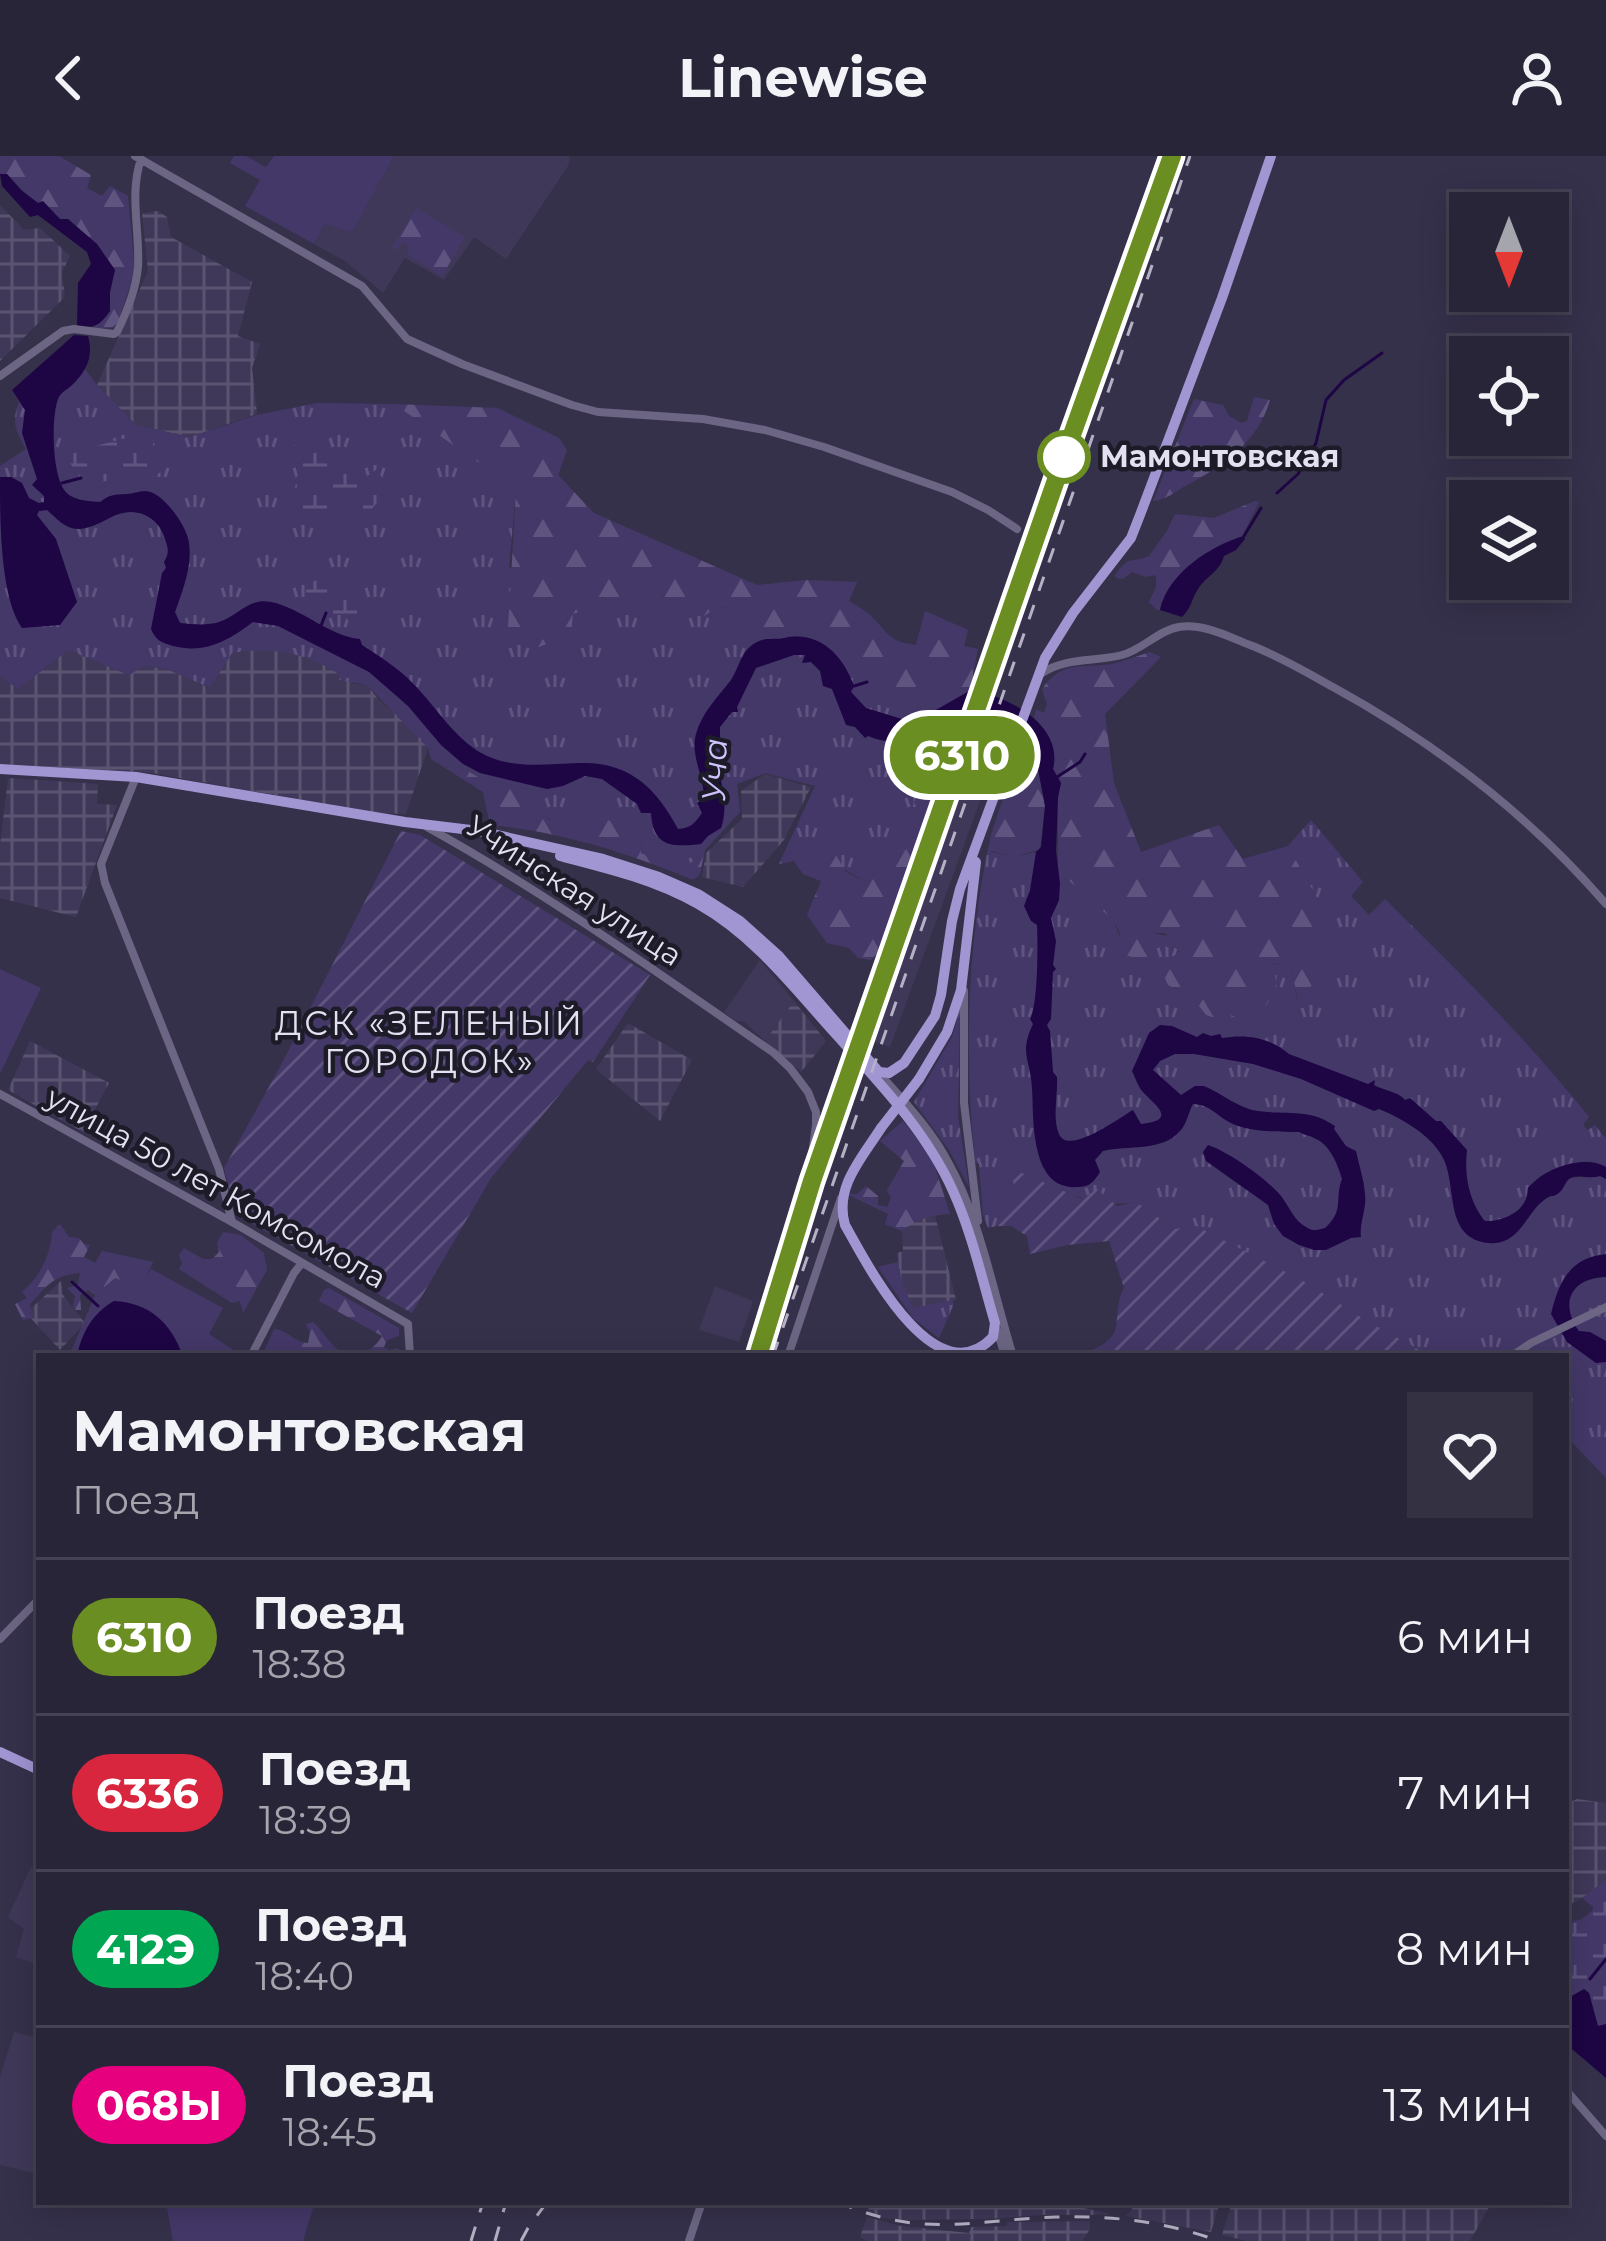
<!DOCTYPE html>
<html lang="ru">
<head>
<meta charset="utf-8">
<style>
  :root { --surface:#282538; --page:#343143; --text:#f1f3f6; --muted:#a5a5ae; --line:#444253 }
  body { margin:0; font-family:Montserrat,sans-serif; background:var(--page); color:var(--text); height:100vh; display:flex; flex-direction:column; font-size:45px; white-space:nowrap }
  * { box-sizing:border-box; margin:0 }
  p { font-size:39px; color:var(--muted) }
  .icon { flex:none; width:66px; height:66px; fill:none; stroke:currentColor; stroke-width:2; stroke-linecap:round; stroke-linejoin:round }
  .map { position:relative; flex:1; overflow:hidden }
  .panel { position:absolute; left:36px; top:1197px; width:1533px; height:852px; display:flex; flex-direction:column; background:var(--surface); border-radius:0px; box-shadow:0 6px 30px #0003,0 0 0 3px var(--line) }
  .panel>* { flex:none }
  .badge { padding:0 24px; border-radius:39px; font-size:42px; line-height:78px }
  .needle { width:78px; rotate:180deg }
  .buttons { position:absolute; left:1449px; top:36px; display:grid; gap:24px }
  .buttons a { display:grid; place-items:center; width:120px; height:120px; border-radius:0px; background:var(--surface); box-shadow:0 6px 30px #0003,0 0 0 3px var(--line); font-size:60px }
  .map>.badge { position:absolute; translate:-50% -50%; box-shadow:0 0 0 6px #fff }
  .round { display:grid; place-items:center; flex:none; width:126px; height:126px; border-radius:0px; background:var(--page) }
  .headline { display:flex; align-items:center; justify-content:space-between; height:204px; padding:0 36px }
  h1 { font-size:57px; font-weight:700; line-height:90px }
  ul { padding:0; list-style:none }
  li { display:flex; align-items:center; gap:36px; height:156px; padding:0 36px; border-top:3px solid var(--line) }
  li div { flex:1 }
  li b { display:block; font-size:45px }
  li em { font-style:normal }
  li .badge { min-width:132px; font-weight:700; text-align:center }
  header { display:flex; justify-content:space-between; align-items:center; height:156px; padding:0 36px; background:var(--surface); font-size:54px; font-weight:700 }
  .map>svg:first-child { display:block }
  .built { fill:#3f3858 }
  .industrial { fill:url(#industrial-grid) }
  .grass { fill:url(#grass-tufts) }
  .forest { fill:url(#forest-firs) }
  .wetland { fill:url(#wetland-marsh) }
  .park { fill:#443869 }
  .garden { fill:url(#garden-furrows) }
  .water { fill:#1e0544 }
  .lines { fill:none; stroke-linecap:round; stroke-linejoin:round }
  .stream { stroke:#1e0544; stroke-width:3 }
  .minor { stroke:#6c6684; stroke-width:8 }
  .major { stroke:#a195d2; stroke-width:10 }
  .rail { stroke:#b5b1c5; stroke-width:3; stroke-dasharray:15 15; stroke-linecap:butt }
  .major-bridge { stroke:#a195d2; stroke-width:10 }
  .line-casing { stroke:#fff; stroke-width:27 }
  .line { stroke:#6b8e23; stroke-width:18 }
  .stop-dot { fill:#fff; stroke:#6b8e23; stroke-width:6 }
  .labels { text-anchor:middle; stroke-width:9; stroke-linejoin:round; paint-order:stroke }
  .stop-label { font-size:30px; font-weight:bold; fill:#e3e0f1; stroke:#1d1b27; text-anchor:start }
  .street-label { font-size:30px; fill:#e3e0f1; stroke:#1d1b27 }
  .water-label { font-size:33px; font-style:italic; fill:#cec3fd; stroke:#1d1b27 }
  .neighbourhood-label { font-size:33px; letter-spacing:3px; fill:#e3e0f1; stroke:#1d1b27 }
</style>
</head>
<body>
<header><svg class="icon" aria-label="back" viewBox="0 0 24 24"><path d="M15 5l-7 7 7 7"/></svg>Linewise<svg class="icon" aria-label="person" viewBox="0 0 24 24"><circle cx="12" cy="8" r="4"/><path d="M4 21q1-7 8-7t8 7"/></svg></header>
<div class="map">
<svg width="1606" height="2085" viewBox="0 0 1606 2085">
  <defs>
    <pattern id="industrial-grid" width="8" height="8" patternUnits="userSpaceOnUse" patternTransform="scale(3)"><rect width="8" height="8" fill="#3f3858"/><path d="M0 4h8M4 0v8" fill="none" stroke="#5b5470"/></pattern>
    <pattern id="grass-tufts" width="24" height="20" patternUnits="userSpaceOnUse" patternTransform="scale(3)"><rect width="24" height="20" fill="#443869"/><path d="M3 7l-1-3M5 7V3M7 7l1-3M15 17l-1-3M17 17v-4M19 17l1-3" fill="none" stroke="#5f547f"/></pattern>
    <pattern id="forest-firs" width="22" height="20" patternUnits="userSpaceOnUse" patternTransform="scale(3)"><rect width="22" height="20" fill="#443869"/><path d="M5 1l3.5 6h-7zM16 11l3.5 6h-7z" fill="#5f547f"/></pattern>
    <pattern id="wetland-marsh" width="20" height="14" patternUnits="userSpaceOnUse" patternTransform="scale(3)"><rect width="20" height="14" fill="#443869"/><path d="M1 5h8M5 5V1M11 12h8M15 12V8" fill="none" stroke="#5f547f"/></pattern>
    <pattern id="garden-furrows" width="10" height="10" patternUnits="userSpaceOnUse" patternTransform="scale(3)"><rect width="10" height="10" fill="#443869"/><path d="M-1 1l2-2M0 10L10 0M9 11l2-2" fill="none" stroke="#5f547f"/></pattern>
  </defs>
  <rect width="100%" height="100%" fill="#36314b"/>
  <path class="built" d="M394 0H570L568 10 506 103 474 81 444 124 405 102 383 137 345 105 314 88 325 68 352 75Z
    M976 565 995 573 993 585 1001 588 890 891 864 882 867 874 860 872 962 575H973Z
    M760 804 794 845 765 885 744 866 736 865 724 856Z
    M715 1130 753 1145 739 1186 699 1174Z
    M31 1711 39 1715V1809L16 1801 24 1773 8 1761Z
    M14 1876 39 1882 37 2018 0 2009V1921Z"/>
  <path class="industrial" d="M0 49 24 74 40 72 70 100 62 116 65 141 0 205Z
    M158 55 167 61 171 81 252 126 238 180 260 188 252 212 257 258 190 281 136 269 97 229 148 115 142 57Z
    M263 492 319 503 354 528 367 529 379 544 410 570 428 592 406 658 375 657 152 617 0 608V520L18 533 68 494 129 519 143 510 167 513 209 532 232 497Z
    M765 618 811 631 784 684 743 731 702 721 706 697 742 663 741 635Z
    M8 622 98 628 97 648 117 649 76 761 0 742V689Z
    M794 845 826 885 801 916 765 885Z
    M628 867 692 904 660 965 596 913Z
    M30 885 109 927 83 976 8 934Z
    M935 1059 956 1144 913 1152 901 1126 897 1097 903 1095 902 1075 915 1065Z
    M61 1125 63 1139 85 1167 60 1194 26 1157Z
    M1577 1643 1606 1647V1724L1582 1742 1566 1751V1648Z
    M871 2046H1053L1108 2057 1107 2059H1042L986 2063 908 2064 883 2062 867 2057Z
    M1138 2046H1220L1211 2076 1126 2060Z
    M1232 2046H1492L1470 2085H1247L1222 2079Z
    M867 2061 901 2070 969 2077 971 2071 1007 2070V2066L1090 2065V2073L1082 2085H867L860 2081Z"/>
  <path class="grass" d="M85 213 97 229 136 269 190 281 257 259 317 247 394 248 485 311 516 336 509 411 573 458 617 445 661 440 716 452 731 451 771 479 793 476 822 481 838 491 858 496 905 543 975 530 947 609 942 590C911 595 909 605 896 632L902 621 912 617 922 626 905 671 897 677V696L890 712 861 723 797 686 779 708 815 630 765 617 737 628 740 656 705 694 698 697 696 705 687 713 665 709 641 697 642 681 652 684 656 679 640 670 554 665 532 655 531 634 480 622 428 592 367 529 339 524 341 520C311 497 269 490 232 497L210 532 167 513 143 510 129 519 68 494 18 533 0 520V310L26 293C16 275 11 266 19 246L12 234 71 230Z
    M1311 664 1363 726 1351 740 1369 759 1385 743C1456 813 1527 883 1589 961L1583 969 1588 974 1595 969 1606 983V1011C1586 998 1569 1012 1549 1014L1568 1023C1573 1021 1593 1020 1600 1020L1606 1023V1322L1566 1280V1200H1430L1364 1163 1305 1126 1175 1073 1136 1046C1092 1054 1052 1030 1013 1013L1014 1031 1001 1054 997 1070 988 1072 983 1059 979 1008 975 1006C964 897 967 786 991 679V696L1016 701 1036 696 1058 718H1063L1113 764 1125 794 1139 802 1146 794 1147 776 1167 780 1162 785 1167 791 1176 792 1180 797 1170 802 1168 829 1192 841 1206 859H1230L1253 849 1269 807 1291 811 1297 843 1323 753 1288 690Z
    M960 853 958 960 969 1031 949 994 914 946 952 881Z
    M898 1106 902 1126 913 1152 952 1144 954 1148 939 1182 913 1162 878 1111Z"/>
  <path class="forest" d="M0 0H59L91 19 87 32 102 40 110 30 128 40 135 116 118 166 112 172 92 173 110 155V136L115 114 97 88 32 44 7 18H0Z
    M416 52 465 81 442 120 406 98 410 91 403 86 397 94 392 92Z
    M1254 241 1270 244C1258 286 1223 310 1187 329 1175 335 1167 344 1153 345L1194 243 1223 249 1229 260 1242 267 1247 265Z
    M394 248 498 252 559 282 567 294 558 319 594 357 757 429 807 424 857 426 849 445C857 450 868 456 874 463 891 481 889 485 916 489L925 455 968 474 964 490 978 493 973 518 975 530 905 543 857 496 838 491 822 481 793 476 771 479 731 451 716 452 704 460 671 459 660 440 617 445 573 458 571 478 539 491 508 472 516 336 485 311Z
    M1255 345 1259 346 1242 380 1236 382 1161 446 1160 454H1157L1149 446 1156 431V419L1146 421 1132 416 1123 423 1116 422 1115 419C1130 398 1131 408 1149 400L1167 375 1175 358 1214 362Z
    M1150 496 1161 501 1105 558 1114 627 1141 696 1219 669 1243 703 1288 690 1323 753 1325 814 1298 845 1291 811 1271 807 1277 827 1267 848 1260 854 1254 850 1256 857 1247 864 1230 859 1221 864 1206 859 1192 841 1168 829 1159 810 1180 796 1176 792 1167 791 1162 785 1167 780 1165 777H1147L1148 800 1145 804 1124 799 1119 775 1113 764 1063 719 1058 718V641L1061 627 1053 613C1058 590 1046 579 1034 562L1036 553 1044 557 1047 548 1042 533C1063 503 1081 513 1112 508 1124 505 1137 500 1150 496Z
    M1032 581 1045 650 1040 693 1016 701 991 695V679L1020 591H1026Z
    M942 590 947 609 878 797 871 804 858 802 849 792 827 787 807 759 821 725 803 718 794 705 779 708 797 686 831 691 846 716 860 723 890 712 897 696V676L905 671 922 626 912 618 902 622 892 638 889 630C900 608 918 594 942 590Z
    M428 592 480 622 532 634V655L553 665 567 657 640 670 656 679 662 688 658 691 652 684 642 681 641 697 652 702 661 698 665 701 666 709 687 713 690 707 696 704 698 697 705 694 700 718 695 723H691C628 697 559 675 490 669L483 636 431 603Z
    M903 965 932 1002 950 1058C930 1059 917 1063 902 1075L885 1068 888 1058 847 1038H857L866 1030 878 1040V1049L887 1051 891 1042 887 1034 904 1005 880 985Z
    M60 1068 69 1081 79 1082 84 1088 90 1089 84 1101 95 1107 102 1095 153 1106 145 1124 150 1129C130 1135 104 1150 88 1134L80 1139 81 1154H76L73 1151 75 1140 67 1132 78 1129 80 1117C54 1119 47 1129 30 1149L32 1162 23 1164 15 1148 27 1142 22 1136C39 1122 51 1099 52 1076Z
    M223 1076 241 1079 264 1097 267 1114 243 1157 240 1145 232 1147 179 1113 182 1107 179 1099 184 1092 203 1103H212L219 1096 217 1087Z
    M329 1132 399 1172V1180L387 1184 384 1191 389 1194 398 1192 401 1200H262L274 1173C287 1174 294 1186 308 1187L310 1176 306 1168 313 1166C321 1173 326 1182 333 1189 348 1207 372 1198 382 1180L319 1145 324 1134Z"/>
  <path class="wetland" d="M72 281 87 282 92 291 130 281 152 284 161 300V316L153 321 109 324 88 330 70 307 67 290Z
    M298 289 306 292 313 289 354 301 366 321 377 313 382 322 377 328V334L387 342V346L377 347 365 360C347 355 330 361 313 368L310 363 288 346C298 328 303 309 291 290Z
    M340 420C363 428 374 449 360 469L349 466 344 458 330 459 305 441 308 426Z
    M1606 1724V1868L1598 1871 1589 1837 1585 1834 1566 1843V1767L1582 1763 1593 1754V1751L1582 1742Z"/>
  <path class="park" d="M234 0H246L266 11 274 0H394L352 76 325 68 314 88 245 50 260 24 230 7Z
    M0 813 41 832 0 918Z
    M151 1113 223 1152 209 1178 243 1200H69L95 1139 115 1122 135 1129 144 1125Z
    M166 2046H315L303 2085H173Z"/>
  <path class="garden" d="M401 675 420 679 650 819 593 906 588 904 491 1022 412 1157 235 1058 224 1012 280 911Z
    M1011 1012 1082 1043 1097 1033 1117 1050 1136 1046 1175 1073 1196 1070 1305 1126 1364 1163 1430 1200H1090L1087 1196C1132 1179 1108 1163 1124 1132L1109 1085 1067 1089 1030 1098 1027 1080 1011 1070H997L1001 1054 1014 1031Z"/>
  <path class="water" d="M0 18H7L21 34 38 47 43 45 60 63H68L97 88 115 114 110 136V155C100 169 95 173 77 170L78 127 91 108 87 96 38 59 30 61 2 30Z
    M74 179 88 180C94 201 86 216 71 230 65 235 61 236 58 243 51 262 52 319 65 335 73 345 89 345 100 346 110 338 114 339 126 338 133 338 139 335 145 335 162 335 184 367 188 382 194 406 183 434 175 456L180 467C193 468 206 470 219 466 238 460 249 441 271 446 302 452 328 480 360 483L362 489C384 503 404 516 420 535 440 557 459 587 487 600 517 613 547 608 579 607 630 605 657 633 678 673 691 672 695 667 702 657L697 647 704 642C704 620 690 599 696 578 702 556 718 541 731 524 740 510 741 494 757 486 766 481 775 484 784 482 819 474 843 499 854 530L851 536 866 552 902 563H920L971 534C1007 540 1064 568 1053 613L1061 627 1058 641 1056 695 1060 727 1059 744 1051 762 1056 785 1053 809 1056 813 1053 816 1051 863 1047 869 1050 875 1053 916 1057 921C1058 939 1052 962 1059 978 1068 1000 1119 962 1133 954L1141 968C1180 964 1153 948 1142 935 1138 930 1135 921 1132 915L1149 877 1160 869 1172 870 1197 881 1203 877 1211 880 1220 878 1222 882C1246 878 1269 881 1289 898L1368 928 1375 924 1374 929C1384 935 1398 935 1405 944L1410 942 1436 965H1441L1467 994C1464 1019 1469 1046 1485 1065 1500 1066 1520 1058 1526 1043 1530 1030 1524 1035 1534 1026 1550 1011 1585 999 1606 1011V1023L1600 1020C1591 1023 1581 1019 1573 1021 1566 1023 1565 1030 1561 1035 1551 1044 1555 1036 1544 1044 1525 1058 1520 1090 1488 1087 1444 1082 1457 1032 1444 1004 1433 980 1403 963 1379 953L1374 955 1301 923 1253 908 1194 898H1175L1160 905 1153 914 1181 939 1195 930H1204C1221 937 1240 953 1258 955 1287 959 1310 952 1335 970L1334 973 1346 990 1356 995C1359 1009 1364 1024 1365 1038 1367 1053 1359 1067 1361 1081L1351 1082 1326 1094H1314L1299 1089 1283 1080 1274 1068 1268 1049 1206 1005 1203 996 1208 989C1229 996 1266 1022 1281 1040 1289 1050 1294 1065 1306 1071 1314 1076 1316 1074 1325 1072 1345 1054 1334 1044 1342 1023 1338 1009 1330 989 1316 983 1311 980 1304 979 1299 976 1278 976 1247 976 1229 966 1215 958 1210 949 1193 948 1188 957 1187 968 1180 975 1162 996 1127 989 1103 995L1095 1004 1100 1016C1094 1026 1089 1031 1078 1031 1029 1035 1034 961 1032 932 1030 901 1019 898 1033 868L1030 863C1038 850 1038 789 1037 769L1031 765 1024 750 1030 734 1036 696 1041 691 1045 650 1032 581C1004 562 959 542 936 577 913 585 890 590 868 580L865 582 855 571 846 569 832 533 823 530 820 515 811 506 802 507 805 499H794L756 512 737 551 738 556H732L720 571V587L714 586C716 615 731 644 721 672L708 680 701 688C673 691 653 692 651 657H641L637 648 602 623 585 620 563 630 547 633 480 617 463 608 441 589 408 550 369 516 278 470 253 466C228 485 205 498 173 490 160 486 156 484 151 473L162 417 166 412 164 406C170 396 168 392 164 380 160 370 155 364 145 359 118 348 104 371 80 373 66 374 57 363 47 354L39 355 37 359 56 383 77 446 60 469 22 472C0 441 0 364 0 321H11L22 327 29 342 39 347 44 346V340L32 329 37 323 22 277 25 254 12 234Z
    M1244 380 1245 383 1236 394 1224 400C1219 417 1207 419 1198 433 1191 444 1192 451 1182 461L1160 454C1168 417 1210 390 1244 380Z
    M1606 1098V1121C1571 1122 1559 1147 1579 1175L1590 1176 1606 1185V1206L1596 1207 1567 1186 1551 1158C1559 1126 1569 1102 1606 1098Z
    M114 1145C150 1147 171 1167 183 1200H77C82 1176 93 1157 114 1145Z
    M1584 1833 1589 1837 1598 1870 1606 1868V1922L1566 1888V1843Z"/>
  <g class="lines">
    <path class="stream" d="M62 327 81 322
      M1277 337 1298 318 1316 287 1326 244 1344 224 1382 197
      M1244 380 1261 352
      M320 472 326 457
      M854 530 867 526
      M1054 623 1080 606 1085 598
      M72 1126 98 1150
      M1590 1823 1606 1803"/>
    <path class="minor" d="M135 0 362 130 407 183 462 208 572 249 598 256 703 263 765 274 824 291 952 336 988 354 1017 373
      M0 220 63 175 74 173 114 178 117 176C127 156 136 133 138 111 140 74 129 39 141 3
      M1042 517C1066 501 1095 506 1122 499 1142 494 1159 474 1179 471 1203 467 1229 481 1250 489 1279 500 1306 516 1333 531 1435 587 1529 659 1606 748
      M136 621 101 708 105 727 219 1013 232 1066
      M427 671C548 738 661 819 774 897L790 912 808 936 816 956V969L812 999 748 1200
      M964 835V947L978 1065
      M880 918C904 946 931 973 948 1006 981 1065 993 1136 1013 1200
      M0 938 232 1066 408 1168 410 1200
      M997 1174 1005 1200
      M251 1200 294 1117 302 1107
      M788 1200 841 1042
      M1512 1200 1531 1187 1606 1151
      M0 1483 39 1443
      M1566 1934 1606 1980
      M689 2085 702 2046"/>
    <path class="major" d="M0 613 136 621 405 666 479 675 603 703 659 721 698 738 740 765 779 800 879 916 889 917 904 907 935 860 941 839 952 765 960 733 1045 502 1073 457 1131 382 1140 359 1222 142 1271 0
      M560 700C607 712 656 724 698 748 753 779 791 828 832 874 876 923 926 974 953 1035 972 1077 982 1123 995 1167L993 1181C935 1242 867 1108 845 1069 834 1031 862 1002 881 972
      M919 923 947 876 961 834 976 706
      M0 1596 39 1614"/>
    <path class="rail" d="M789 1097 1064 301 1146 71
      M773 1200 1190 0
      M838 2046C922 2083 970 2064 1056 2061 1110 2059 1167 2066 1219 2085
      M471 2085 483 2046
      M495 2085 506 2046
      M521 2085 528 2072 547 2046"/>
    <path class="major-bridge" d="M881 972 919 923"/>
  </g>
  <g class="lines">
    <defs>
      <path id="line" d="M758 1200 812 1025 1064 301 1172 0"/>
    </defs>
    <use href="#line" class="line-casing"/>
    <use href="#line" class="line"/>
  </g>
  <circle class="stop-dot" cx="1064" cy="301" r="24"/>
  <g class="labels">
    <g class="stop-label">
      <text x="1100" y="311">Мамонтовская</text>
    </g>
    <g class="street-label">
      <text transform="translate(574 735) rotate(33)" y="10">Учинская улица</text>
      <text transform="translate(216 1032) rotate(29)" y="10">улица 50 лет Комсомола</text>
    </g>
    <g class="water-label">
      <text transform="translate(714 614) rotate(-88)" y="12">Уча</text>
    </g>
    <g class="neighbourhood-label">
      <text x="430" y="879">ДСК «ЗЕЛЕНЫЙ<tspan x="430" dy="38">ГОРОДОК»</tspan></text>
    </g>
  </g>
</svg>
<div class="buttons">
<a><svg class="needle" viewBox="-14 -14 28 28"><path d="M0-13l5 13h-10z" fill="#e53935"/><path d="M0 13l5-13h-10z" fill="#a5a5ae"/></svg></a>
<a><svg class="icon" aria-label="locate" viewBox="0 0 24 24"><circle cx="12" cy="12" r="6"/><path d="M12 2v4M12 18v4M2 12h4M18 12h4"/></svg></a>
<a><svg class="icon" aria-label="layers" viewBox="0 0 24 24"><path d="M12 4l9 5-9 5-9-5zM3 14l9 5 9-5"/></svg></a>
</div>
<b class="badge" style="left:962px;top:599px;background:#6b8e23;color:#fff">6310</b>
<section class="panel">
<div class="headline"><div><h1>Мамонтовская</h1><p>Поезд</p></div><a class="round"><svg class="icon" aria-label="heart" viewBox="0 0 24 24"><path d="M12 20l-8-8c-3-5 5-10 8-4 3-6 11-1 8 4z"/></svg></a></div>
<ul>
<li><span class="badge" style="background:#6b8e23;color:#fff">6310</span><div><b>Поезд</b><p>18:38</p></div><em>6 мин</em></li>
<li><span class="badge" style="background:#d7263d;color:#fff">6336</span><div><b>Поезд</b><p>18:39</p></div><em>7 мин</em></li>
<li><span class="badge" style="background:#00a651;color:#fff">412Э</span><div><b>Поезд</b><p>18:40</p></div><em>8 мин</em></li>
<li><span class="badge" style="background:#e6007e;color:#fff">068Ы</span><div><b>Поезд</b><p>18:45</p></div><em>13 мин</em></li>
</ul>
</section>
</div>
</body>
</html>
